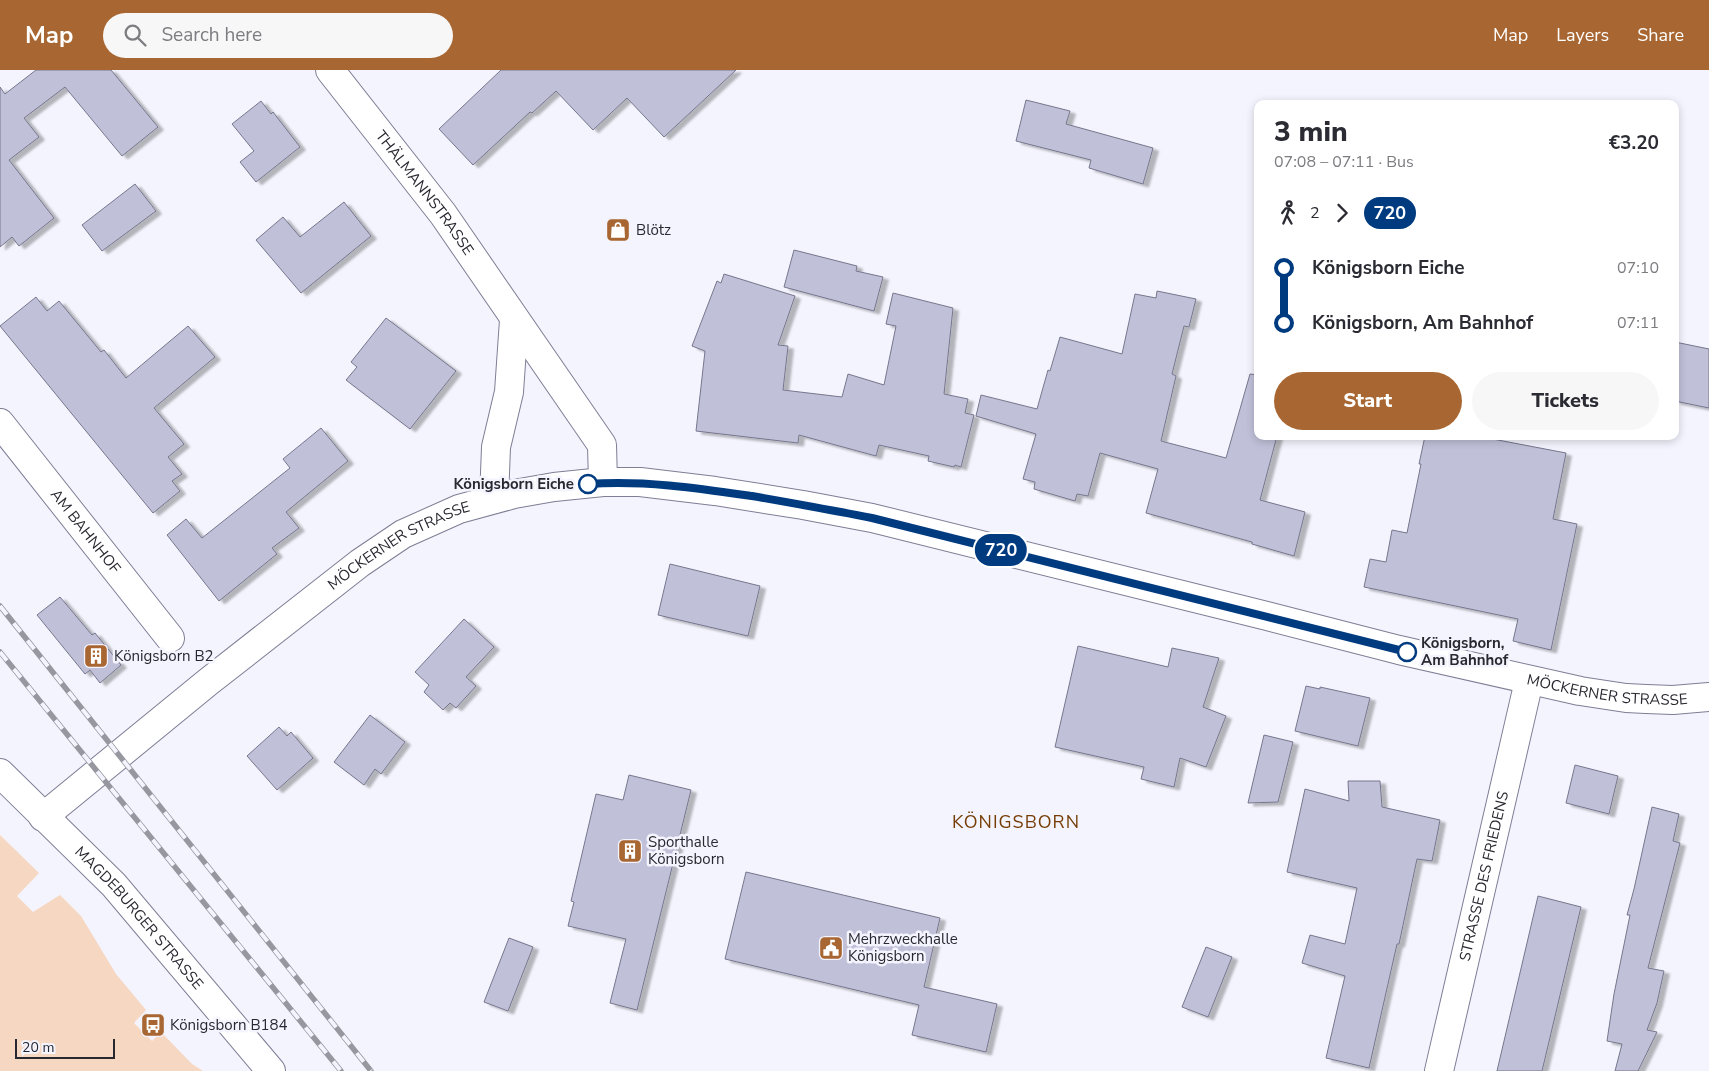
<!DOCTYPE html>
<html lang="en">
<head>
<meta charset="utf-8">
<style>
  :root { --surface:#fff; --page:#f7f7f7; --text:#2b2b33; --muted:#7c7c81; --accent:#a86732 }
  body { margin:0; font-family:"Nunito Sans",sans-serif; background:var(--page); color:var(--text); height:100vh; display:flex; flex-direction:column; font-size:19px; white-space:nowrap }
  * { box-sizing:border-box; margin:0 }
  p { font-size:16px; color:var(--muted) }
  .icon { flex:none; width:28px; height:28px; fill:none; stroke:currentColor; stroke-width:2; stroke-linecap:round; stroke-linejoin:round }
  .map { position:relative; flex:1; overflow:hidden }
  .sheet { position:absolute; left:1254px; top:30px; width:425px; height:340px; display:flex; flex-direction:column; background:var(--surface); border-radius:10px; box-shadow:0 2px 8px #0003 }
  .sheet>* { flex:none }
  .badge { padding:0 10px; border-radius:16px; font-size:18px; line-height:32px }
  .scale { position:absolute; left:15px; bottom:12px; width:100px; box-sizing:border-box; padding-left:5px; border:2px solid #282831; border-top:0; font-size:14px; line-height:18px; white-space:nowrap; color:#282831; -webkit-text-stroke:4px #f4f4fe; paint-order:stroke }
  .map>.badge { position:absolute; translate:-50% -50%; box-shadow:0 0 0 2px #fff }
  .legs { display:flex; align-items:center; gap:8px; height:55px; padding:0 20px; font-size:16px }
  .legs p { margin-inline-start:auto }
  .summary { display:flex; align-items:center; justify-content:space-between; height:85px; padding:0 20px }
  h1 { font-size:28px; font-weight:800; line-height:38px }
  .button { display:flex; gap:10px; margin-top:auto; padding:10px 20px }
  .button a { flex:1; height:58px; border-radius:30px; background:var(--accent); color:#fff; font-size:20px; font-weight:800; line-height:58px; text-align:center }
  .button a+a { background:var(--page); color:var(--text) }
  ul { padding:0 20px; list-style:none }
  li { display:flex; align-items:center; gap:18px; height:55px; font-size:19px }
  li i { display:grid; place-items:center; width:8px; height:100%; margin:0 6px; background:currentColor }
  li i::after { content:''; width:12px; height:12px; margin:-6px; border:4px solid; border-radius:50%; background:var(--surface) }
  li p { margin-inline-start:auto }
  li:first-child i { background:linear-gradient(#0000 50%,currentColor 0) }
  li:last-child i { background:linear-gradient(currentColor 50%,#0000 0) }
  header { display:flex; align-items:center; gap:30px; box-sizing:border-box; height:70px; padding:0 25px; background:var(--accent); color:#fff }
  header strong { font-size:24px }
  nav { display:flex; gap:28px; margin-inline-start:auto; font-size:18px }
  .search { width:350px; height:45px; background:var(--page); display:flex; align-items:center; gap:12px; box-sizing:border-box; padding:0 18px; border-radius:28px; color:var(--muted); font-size:19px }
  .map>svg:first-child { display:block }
  .green { fill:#f6d7c1 }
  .building { fill:#c0c1d9; stroke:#76768d; filter:url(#shadow) }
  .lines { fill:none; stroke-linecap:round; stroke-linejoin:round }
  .minor-casing { stroke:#7e7e95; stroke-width:30 }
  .primary-casing { stroke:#7e7e95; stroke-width:30 }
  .minor { stroke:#fff; stroke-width:28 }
  .primary { stroke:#fff; stroke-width:28 }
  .rail-casing { stroke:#9797a0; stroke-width:5.5 }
  .rail { stroke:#f4f4fe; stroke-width:4; stroke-dasharray:11; stroke-linecap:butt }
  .line-1-casing { stroke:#fff; stroke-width:11 }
  .line-1 { stroke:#003b80; stroke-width:8 }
  .stop-1-dot { fill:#fff; stroke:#003b80; stroke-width:2.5 }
  .labels { text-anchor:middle; stroke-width:5; stroke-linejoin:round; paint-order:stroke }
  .street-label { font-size:15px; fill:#282831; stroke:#f4f4fe }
  .poi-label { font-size:15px; fill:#282831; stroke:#f4f4fe; text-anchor:start }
  .stop-label { font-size:15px; font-weight:bold; fill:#282831; stroke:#f4f4fe; text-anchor:end }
  .quarter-label { font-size:18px; letter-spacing:1px; fill:#763d05; stroke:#f4f4fe }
</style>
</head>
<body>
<header>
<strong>Map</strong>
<div class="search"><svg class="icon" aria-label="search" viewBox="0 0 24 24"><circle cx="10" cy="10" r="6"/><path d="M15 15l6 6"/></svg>Search here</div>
<nav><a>Map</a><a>Layers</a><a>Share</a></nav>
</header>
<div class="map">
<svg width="1709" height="1001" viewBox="0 0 1709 1001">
  <defs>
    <filter id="shadow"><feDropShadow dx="5.5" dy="3" stdDeviation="1" flood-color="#0004"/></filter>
  </defs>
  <rect width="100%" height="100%" fill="#f4f4fe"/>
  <path class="green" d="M0 765 39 803 17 826 33 842 60 825 81 846 116 904 146 940 134 953 152 971 161 962 192 994 203 1001H0Z"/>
  <path class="building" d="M36 0H111L158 57 122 86 65 17 24 48 39 67 9 90 54 148 19 176 12 167 0 177V17L5 24Z
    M501 0H736L664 67 627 28 593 60 556 21 532 43 530 42 473 95 439 59Z
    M1026 30 1070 41 1066 54 1153 78 1143 114 1089 98 1091 90 1016 71Z
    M261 31 271 44 273 42 300 77 256 112 240 92 254 81 232 54Z
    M135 114 156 141 102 181 82 155Z
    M344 132 371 166 301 223 256 170 283 147 300 167Z
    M794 180 857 196 856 201 883 207 874 241 784 217Z
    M724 204 795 226 778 275 788 276 783 320 842 327 848 304 884 315 896 256 886 254 893 223 953 238 944 324 968 329 965 343 974 345 961 397 955 395 954 397 928 391 929 386 879 375 876 386 799 365 798 373 696 361 705 281 692 276 717 211 721 213Z
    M1157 221 1196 229 1189 257 1184 256 1172 304 1176 306 1161 371 1226 388 1250 304 1258 305V366H1277L1260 430 1305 442 1294 486 1252 474V472L1146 443 1158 399 1100 383 1088 426 1077 424 1075 431 1034 419 1035 412 1023 409 1036 364 976 346 981 325 1037 339 1048 300 1050 301 1060 267 1122 284 1135 224 1156 228Z
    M36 227 47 241 59 231 101 282 104 280 126 308 188 256 215 287 154 338 184 374 168 387 182 404 172 411 180 421 153 443 0 256Z
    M386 248 456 301 410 359 346 310 357 297 351 292Z
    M1675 272 1709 279V338L1675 331Z
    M321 358 348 391 286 442 299 458 272 478 277 484 219 531 167 465 186 449 202 468 290 398 283 389Z
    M1425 366H1477L1566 383 1553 449 1577 454 1551 580 1513 571 1518 549 1364 517 1370 489 1386 492 1392 460 1407 463 1421 394H1419Z
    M670 494 760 516 748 566 658 545Z
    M60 527 92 565 95 563 121 595 100 613 90 600 85 604 37 545Z
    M464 549 494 577 466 607 476 616 456 638 450 633 443 640 424 622 429 615 415 602Z
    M1078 576 1168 597 1172 578 1219 588 1203 637 1226 646 1206 697 1180 688 1174 717 1141 709 1144 697 1055 677Z
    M1306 616 1320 619V617L1370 628 1358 676 1295 661Z
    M370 645 405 672 381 704 375 699 364 715 334 692Z
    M279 657 287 666 291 662 313 688 277 720 247 686Z
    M1264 665 1293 672 1278 732 1248 733Z
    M1575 695 1618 706 1609 744 1566 733Z
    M629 705 691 720 637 940 610 933 626 869 568 856 574 832 571 831 596 724 623 730Z
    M1348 711H1380L1382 737 1440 750 1432 791 1417 789 1399 874H1397L1369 998 1326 988 1345 906 1302 893 1310 865 1345 874 1357 818 1287 802 1305 719 1349 731Z
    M1652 737 1679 744 1673 771 1680 773 1648 898 1664 901 1657 933 1647 960 1657 962 1638 1001H1615L1622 974 1607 971 1614 924 1630 845H1627L1634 819Z
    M746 802 940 848 924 917 997 934 986 982 912 965 919 935 725 889Z
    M1538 826 1581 837 1542 1001H1497Z
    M509 868 533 877 508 941 484 932Z
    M1206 877 1232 887 1208 947 1182 937Z"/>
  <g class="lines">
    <defs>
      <g id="minor">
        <path id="s1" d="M330 0 443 144 602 375 603 412"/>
        <path id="s2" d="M0 353 170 568"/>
        <path d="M494 429 496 377 509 322 514 250"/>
        <path id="s3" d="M1439 1001 1529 611"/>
      </g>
      <g id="primary">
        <path id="s4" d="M0 703 114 815 271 1001"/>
        <path id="s5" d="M43 747 208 612 360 493 403 464 459 439 514 424 554 417 603 412H640L715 421 803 435 872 448 1267 546 1399 580 1580 621 1626 628 1646 629 1673 630 1709 627"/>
      </g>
    </defs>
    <use href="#minor" class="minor-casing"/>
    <use href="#primary" class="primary-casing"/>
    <use href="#minor" class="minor"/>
    <use href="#primary" class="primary"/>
    <defs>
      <path id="rail" d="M0 536 371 1001
        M0 582 341 1001"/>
    </defs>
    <use href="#rail" class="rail-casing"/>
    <use href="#rail" class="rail"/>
  </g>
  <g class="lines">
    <defs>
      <path id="line-1" d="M588 414C643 410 697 418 752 426 792 433 832 440 872 448L1407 582"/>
    </defs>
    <use href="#line-1" class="line-1-casing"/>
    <use href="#line-1" class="line-1"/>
  </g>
  <defs>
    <symbol id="shop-square" viewBox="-11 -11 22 22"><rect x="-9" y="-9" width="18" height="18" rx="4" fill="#a86732" stroke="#f4f4fe"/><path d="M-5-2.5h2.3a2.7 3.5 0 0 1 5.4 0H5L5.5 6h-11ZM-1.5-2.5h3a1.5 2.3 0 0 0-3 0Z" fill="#fff"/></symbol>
    <symbol id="building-square" viewBox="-11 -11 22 22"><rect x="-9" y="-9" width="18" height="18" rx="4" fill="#a86732" stroke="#f4f4fe"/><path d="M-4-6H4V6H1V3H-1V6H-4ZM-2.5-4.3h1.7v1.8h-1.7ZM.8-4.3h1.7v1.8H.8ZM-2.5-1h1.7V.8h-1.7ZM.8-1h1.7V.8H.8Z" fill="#fff"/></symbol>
    <symbol id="civic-square" viewBox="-11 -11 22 22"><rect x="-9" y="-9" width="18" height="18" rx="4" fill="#a86732" stroke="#f4f4fe"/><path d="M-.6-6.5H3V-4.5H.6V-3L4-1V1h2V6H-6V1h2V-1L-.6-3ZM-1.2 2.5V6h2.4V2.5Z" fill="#fff"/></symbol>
    <symbol id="bus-square" viewBox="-11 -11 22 22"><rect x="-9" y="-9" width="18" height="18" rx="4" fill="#a86732" stroke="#f4f4fe"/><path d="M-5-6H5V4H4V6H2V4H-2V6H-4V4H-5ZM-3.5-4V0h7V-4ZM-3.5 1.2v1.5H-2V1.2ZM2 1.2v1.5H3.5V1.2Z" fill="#fff"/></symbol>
  </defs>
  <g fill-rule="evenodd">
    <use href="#shop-square" x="604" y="146" width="28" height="28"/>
    <use href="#building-square" x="82" y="572" width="28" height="28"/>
    <use href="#building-square" x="616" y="767" width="28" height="28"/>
    <use href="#civic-square" x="817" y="864" width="28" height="28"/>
    <use href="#bus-square" x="139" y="941" width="28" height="28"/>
  </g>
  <g class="stop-1-dot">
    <circle cx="588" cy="414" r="9"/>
    <circle cx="1407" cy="582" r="9"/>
  </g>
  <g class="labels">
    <g class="street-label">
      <text dy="5" stroke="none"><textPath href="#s1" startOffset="155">THÄLMANNSTRASSE</textPath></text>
      <text dy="5" stroke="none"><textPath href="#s2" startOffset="138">AM BAHNHOF</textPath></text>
      <text dy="5" stroke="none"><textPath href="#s5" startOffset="449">MÖCKERNER STRASSE</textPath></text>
      <text dy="5" stroke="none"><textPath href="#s5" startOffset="1694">MÖCKERNER STRASSE</textPath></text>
      <text dy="5" stroke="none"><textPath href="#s3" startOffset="200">STRASSE DES FRIEDENS</textPath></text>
      <text dy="5" stroke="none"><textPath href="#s4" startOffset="201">MAGDEBURGER STRASSE</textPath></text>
    </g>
    <g class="poi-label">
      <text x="636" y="165">Blötz</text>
      <text x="114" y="591">Königsborn B2</text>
      <text x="648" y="777">Sporthalle<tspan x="648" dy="17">Königsborn</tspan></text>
      <text x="848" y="874">Mehrzweckhalle<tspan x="848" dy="17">Königsborn</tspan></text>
      <text x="170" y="960">Königsborn B184</text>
    </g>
    <g class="stop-label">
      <text x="574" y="419">Königsborn Eiche</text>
      <text x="1421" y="578" text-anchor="start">Königsborn,<tspan x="1421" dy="17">Am Bahnhof</tspan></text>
    </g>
    <g class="quarter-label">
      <text x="1016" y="758">KÖNIGSBORN</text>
    </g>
  </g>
</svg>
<div class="scale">20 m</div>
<b class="badge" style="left:1001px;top:480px;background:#003b80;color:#fff">720</b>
<section class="sheet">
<div class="summary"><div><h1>3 min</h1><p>07:08 – 07:11 · Bus</p></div><b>€3.20</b></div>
<div class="legs"><svg class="icon" aria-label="walk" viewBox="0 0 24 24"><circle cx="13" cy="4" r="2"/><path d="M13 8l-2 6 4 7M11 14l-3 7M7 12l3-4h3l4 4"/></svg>2<svg class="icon" aria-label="forward" viewBox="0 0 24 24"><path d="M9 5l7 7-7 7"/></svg><b class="badge" style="background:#003b80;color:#fff">720</b></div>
<ul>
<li><i style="color:#003b80"></i><b>Königsborn Eiche</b><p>07:10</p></li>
<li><i style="color:#003b80"></i><b>Königsborn, Am Bahnhof</b><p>07:11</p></li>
</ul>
<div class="button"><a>Start</a><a>Tickets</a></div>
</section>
</div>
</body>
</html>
